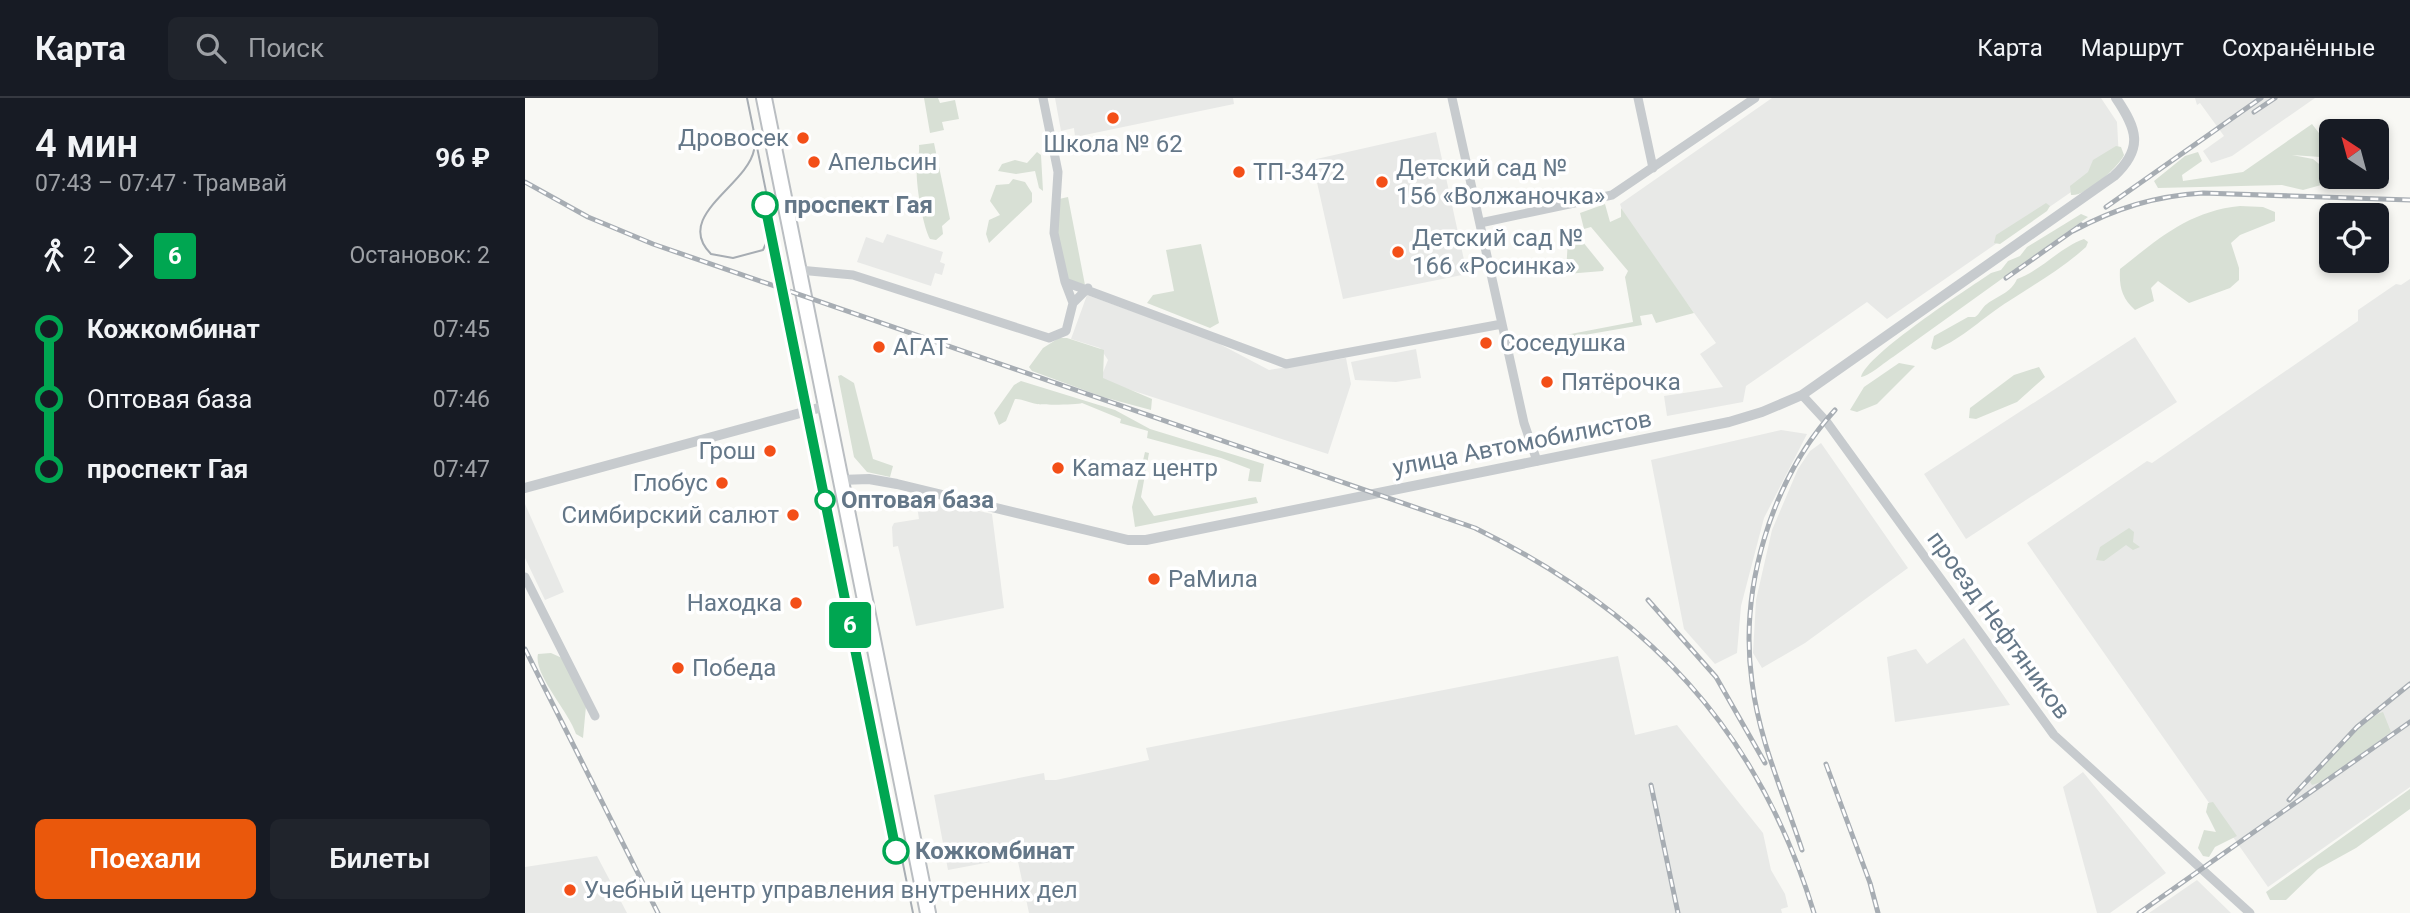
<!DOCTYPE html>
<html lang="ru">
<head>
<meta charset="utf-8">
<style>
  :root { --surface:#171b24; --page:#20242c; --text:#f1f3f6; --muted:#9ea1a6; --line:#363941; --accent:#ea580c }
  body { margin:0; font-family:Roboto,sans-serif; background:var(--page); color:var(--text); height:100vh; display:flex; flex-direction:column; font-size:26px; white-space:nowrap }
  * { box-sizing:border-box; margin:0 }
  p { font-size:23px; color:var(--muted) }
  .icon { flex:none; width:38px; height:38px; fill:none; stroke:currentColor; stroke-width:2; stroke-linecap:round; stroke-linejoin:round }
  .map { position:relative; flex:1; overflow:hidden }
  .sheet { display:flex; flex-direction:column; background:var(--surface); width:525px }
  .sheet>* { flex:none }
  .badge { padding:0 14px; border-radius:5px; font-size:24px; line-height:46px }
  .needle { width:46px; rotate:324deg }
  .controls { position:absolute; left:1794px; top:21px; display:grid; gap:14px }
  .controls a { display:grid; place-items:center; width:70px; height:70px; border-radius:10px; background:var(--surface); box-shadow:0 4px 10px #0003; font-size:35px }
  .map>.badge { position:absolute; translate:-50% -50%; box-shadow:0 0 0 4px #fff }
  .legs { display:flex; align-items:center; gap:10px; height:77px; padding:0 35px; font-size:23px }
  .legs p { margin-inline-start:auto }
  .summary { display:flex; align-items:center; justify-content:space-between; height:119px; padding:0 35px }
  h1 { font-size:38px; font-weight:600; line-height:52px }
  .action { display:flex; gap:14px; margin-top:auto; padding:14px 35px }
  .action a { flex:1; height:80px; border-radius:10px; background:var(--accent); color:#fff; font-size:28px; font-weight:600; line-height:80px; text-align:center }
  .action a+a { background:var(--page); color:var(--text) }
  ul { padding:0 35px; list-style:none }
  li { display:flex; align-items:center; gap:24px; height:70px; font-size:26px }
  li i { display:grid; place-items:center; width:10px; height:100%; margin:0 9px; background:currentColor }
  li i::after { content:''; width:18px; height:18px; margin:-9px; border:5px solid; border-radius:50%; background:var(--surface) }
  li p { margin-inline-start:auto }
  li:first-child i { background:linear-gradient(#0000 50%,currentColor 0) }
  li:last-child i { background:linear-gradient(currentColor 50%,#0000 0) }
  header { display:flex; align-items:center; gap:42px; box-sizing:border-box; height:98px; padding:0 35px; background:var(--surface); border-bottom:2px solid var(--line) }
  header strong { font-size:33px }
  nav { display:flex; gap:38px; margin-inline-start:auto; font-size:24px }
  .search { width:490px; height:63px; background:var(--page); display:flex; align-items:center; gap:18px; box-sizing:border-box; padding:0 24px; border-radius:10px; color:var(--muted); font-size:26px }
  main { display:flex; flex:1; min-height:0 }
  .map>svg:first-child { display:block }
  .built { fill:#e8e9e7 }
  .green { fill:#d8e0d5 }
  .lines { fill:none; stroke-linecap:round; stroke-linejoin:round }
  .primary-casing { stroke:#babec2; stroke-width:18 }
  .minor { stroke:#c7cbce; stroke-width:9 }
  .tertiary { stroke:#c7cbce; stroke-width:10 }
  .primary { stroke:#fff; stroke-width:14 }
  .tram { stroke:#a7adb3; stroke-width:2 }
  .rail-casing { stroke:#a7adb3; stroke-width:5 }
  .rail { stroke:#fff; stroke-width:2.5; stroke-dasharray:8; stroke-linecap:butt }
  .line-1-casing { stroke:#fff; stroke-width:16 }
  .line-1 { stroke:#00a651; stroke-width:10 }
  .poi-dot { fill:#f34f18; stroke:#fff; stroke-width:2.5 }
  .stop-1-dot { fill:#fff; stroke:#00a651; stroke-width:3.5 }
  .labels { text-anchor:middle; stroke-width:7; stroke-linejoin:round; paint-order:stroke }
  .poi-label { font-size:24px; fill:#647788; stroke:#fff; text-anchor:start }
  .stop-label { font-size:24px; font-weight:bold; fill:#647788; stroke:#fff; text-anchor:start }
  .street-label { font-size:24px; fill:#647788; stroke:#fff }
</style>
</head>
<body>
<header>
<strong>Карта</strong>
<div class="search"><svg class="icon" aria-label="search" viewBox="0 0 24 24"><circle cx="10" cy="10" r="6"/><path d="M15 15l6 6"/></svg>Поиск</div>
<nav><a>Карта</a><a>Маршрут</a><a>Сохранённые</a></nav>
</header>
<main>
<section class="sheet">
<div class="summary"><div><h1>4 мин</h1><p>07:43 – 07:47 · Трамвай</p></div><b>96 ₽</b></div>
<div class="legs"><svg class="icon" aria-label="walk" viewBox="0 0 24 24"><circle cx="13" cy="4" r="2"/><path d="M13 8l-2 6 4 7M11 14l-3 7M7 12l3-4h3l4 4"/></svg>2<svg class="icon" aria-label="forward" viewBox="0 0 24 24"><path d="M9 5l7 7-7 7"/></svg><b class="badge" style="background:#00a651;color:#fff">6</b><p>Остановок: 2</p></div>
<ul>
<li><i style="color:#00a651"></i><b>Кожкомбинат</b><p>07:45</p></li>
<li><i style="color:#00a651"></i><span>Оптовая база</span><p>07:46</p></li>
<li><i style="color:#00a651"></i><b>проспект Гая</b><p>07:47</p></li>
</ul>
<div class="action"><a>Поехали</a><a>Билеты</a></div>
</section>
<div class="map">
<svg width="1885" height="815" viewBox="0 0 1885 815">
  <rect width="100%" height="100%" fill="#f8f8f4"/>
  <path class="built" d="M530 0H708L709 6 550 39 549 30 536 33Z
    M1247 0H1576L1592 24 1594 61 1362 221 1342 204 1221 288 1218 304 1142 318 1139 298 1198 289 1175 256 1191 245 1100 120 1095 106Z
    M1670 0H1790L1707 58 1686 65 1678 53 1699 38 1675 5 1672 7Z
    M911 34 941 171 937 177 818 201 787 62Z
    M362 136 418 154 415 164 420 166 417 177 410 175 406 188 332 164 341 139 358 145Z
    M1885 181V689L1743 789 1502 445 1622 363 1627 365 1833 223V212L1871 186 1876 187Z
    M562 197 687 242 744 272 821 260 826 286 803 356 575 282 583 262 575 250 546 241Z
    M1610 239 1652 304 1441 441 1399 376Z
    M891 251 896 280 871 284 830 282 826 264Z
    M1256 332 1282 336 1239 420 1216 508 1212 555 1190 566 1159 531 1126 362Z
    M1296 345 1383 470 1280 545 1237 570 1228 555 1231 502 1247 432 1273 371 1285 353Z
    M420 405 467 416 479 510 391 528 373 448 368 449 367 429 369 425 394 421 392 408Z
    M0 406 39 494 20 502 0 460Z
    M1439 540 1485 607 1370 624 1362 559 1391 551 1402 566Z
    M1093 558 1110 637 1152 627 1238 735 1246 772 1260 796 1263 809 1256 811 1257 815H504L492 759 423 772 409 697 519 675 520 682H531L624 662 621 650Z
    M1558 674 1641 775 1585 815H1572L1538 689Z
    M72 758 102 815H0V769Z
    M1672 782 1706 815H1624Z"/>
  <path class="green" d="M399 0H413L415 5 430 2 434 21 417 24 419 32 405 35Z
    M1787 26 1797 39 1795 59 1767 57 1788 61 1810 79 1807 84 1778 92 1757 87 1633 90 1629 83 1660 58 1673 54 1677 63 1657 77 1658 83 1718 74Z
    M409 45 425 121 417 128 418 136 411 142 405 141C398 129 390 84 392 69 392 61 395 55 394 47Z
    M1591 48 1596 49 1599 57C1593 70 1560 99 1546 97L1545 88 1563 74 1568 62Z
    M512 54 516 57 518 93 514 90 510 73 491 76 473 73 477 66 490 62 502 65Z
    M488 81 500 84 507 95V104L464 145 461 136 464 122 475 117 465 103 471 87 484 86Z
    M543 99 560 187 542 182 531 135 534 101Z
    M1521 105 1525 108 1522 113 1475 146 1469 145 1471 137Z
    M1080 106 1085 124 1096 119V110L1169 215 1131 225 1127 216 1115 218 1117 227 990 249 989 247 1108 224 1100 179 1103 173 1066 129 1059 131 1055 115Z
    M1715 108 1738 109 1750 114V123L1715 137 1706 145 1714 170V182L1705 190 1664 205 1633 183 1626 190 1629 203 1610 212C1597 200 1594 189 1595 171 1633 141 1664 113 1715 108Z
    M1556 116 1563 119 1368 259C1360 264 1343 279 1336 279 1342 256 1441 192 1466 175L1476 172 1483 163 1495 158 1502 149Z
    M1053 138 1079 170 1078 173 1041 176 1043 140Z
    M1559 141 1563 144 1561 149C1537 171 1510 186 1484 203 1458 219 1439 240 1410 252L1406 250 1409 238 1443 219H1450C1455 216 1457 209 1462 206 1472 198 1486 195 1492 181 1517 172 1534 150 1559 141Z
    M676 146 694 225 685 230 622 205 628 197 649 193 641 152Z
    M534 240H542L579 252 578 280 627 301 626 312 578 299 507 273 504 269 518 250Z
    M1374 265 1390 268 1352 306 1332 314 1325 312 1339 289Z
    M1514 269 1520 279 1492 304 1451 321 1444 320 1445 310 1489 277Z
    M316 277 329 285 348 361 368 368 365 379 342 374 329 359 313 278Z
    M496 283 590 312 625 331 739 366 736 384 723 383 725 371 696 360 622 340 623 333 595 325 596 321 557 305C553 307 516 307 512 306 504 305 498 301 490 301L481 323 474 327 469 315 489 287Z
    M620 354 624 355 616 399 629 418 731 399 733 405 610 429 607 409Z
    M1604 430 1609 434 1608 444 1615 449 1608 452 1601 447 1579 463 1571 462 1575 449Z
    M26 555 37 560 61 608 58 640 51 636C44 614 8 576 13 556Z
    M1858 614 1866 634 1799 683 1787 687 1785 684C1800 665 1837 620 1858 614Z
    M1885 691V711L1831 750 1793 771 1761 802H1745L1741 794Z
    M1688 704 1712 738 1690 749 1684 759 1678 758 1673 750 1679 732 1691 734 1681 714 1683 705Z"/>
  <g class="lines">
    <defs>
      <path id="primary" d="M239 0 403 815"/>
    </defs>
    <use href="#primary" class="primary-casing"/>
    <path class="minor" d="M518 0 533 74 529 135 540 184
      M927 0 999 325 1012 363
      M1113 0 1128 70
      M955 125 1087 97 1230 0
      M274 172 328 177 524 240 541 233 548 205 540 184 761 266 977 226
      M548 205 563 190
      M1277 297 1301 323 1529 637 1725 815
      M0 479 70 618"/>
    <path class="tertiary" d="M315 382 344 381 372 386 603 442H621L1204 324 1237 314 1277 297 1589 78C1619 50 1612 31 1591 0
      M0 390 301 308"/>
    <use href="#primary" class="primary"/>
    <path class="tram" d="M222 0 388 815
      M229 52C222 88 148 118 186 156L208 160 238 152 248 130"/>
    <defs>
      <path id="rail" d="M1729 14 1750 0
        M0 84 63 119 128 146 950 430C1121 514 1233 630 1289 815
        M1581 109 1736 0
        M1548 133C1591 110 1630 98 1678 95L1885 102
        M1481 180 1556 127
        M1123 502 1191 579 1240 665
        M0 551 133 815
        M1301 666 1345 785 1353 815
        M1126 687 1153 815
        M1764 702 1832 629 1885 586
        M1277 752C1259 697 1234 642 1227 584 1214 491 1246 382 1310 312
        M1614 815 1885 624"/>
    </defs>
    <use href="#rail" class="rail-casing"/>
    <use href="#rail" class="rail"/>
  </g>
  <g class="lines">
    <defs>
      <path id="line-1" d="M240 107 371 753"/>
    </defs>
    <use href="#line-1" class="line-1-casing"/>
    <use href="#line-1" class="line-1"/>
  </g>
  <g class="poi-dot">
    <circle cx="588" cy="20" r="7"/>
    <circle cx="278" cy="40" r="7"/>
    <circle cx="289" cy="64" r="7"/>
    <circle cx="714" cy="74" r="7"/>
    <circle cx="857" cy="84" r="7"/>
    <circle cx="873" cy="154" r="7"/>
    <circle cx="961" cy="245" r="7"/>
    <circle cx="354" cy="249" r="7"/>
    <circle cx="1022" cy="284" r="7"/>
    <circle cx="245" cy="353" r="7"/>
    <circle cx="533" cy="370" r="7"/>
    <circle cx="197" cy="385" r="7"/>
    <circle cx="268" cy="417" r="7"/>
    <circle cx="629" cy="481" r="7"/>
    <circle cx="271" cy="505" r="7"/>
    <circle cx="153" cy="570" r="7"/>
    <circle cx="45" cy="792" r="7"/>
  </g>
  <g class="stop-1-dot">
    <circle cx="240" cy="107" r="12"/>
    <circle cx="300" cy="402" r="9"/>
    <circle cx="371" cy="753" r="12"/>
  </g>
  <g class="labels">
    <g class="poi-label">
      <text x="264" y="48" text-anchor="end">Дровосек</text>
      <text x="588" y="54" text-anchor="middle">Школа № 62</text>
      <text x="303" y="72">Апельсин</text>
      <text x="871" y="78">Детский сад №<tspan x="871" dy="28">156 «Волжаночка»</tspan></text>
      <text x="728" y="82">ТП-3472</text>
      <text x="887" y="148">Детский сад №<tspan x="887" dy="28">166 «Росинка»</tspan></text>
      <text x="975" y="253">Соседушка</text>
      <text x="368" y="257">АГАТ</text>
      <text x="1036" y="292">Пятёрочка</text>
      <text x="231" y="361" text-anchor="end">Грош</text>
      <text x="547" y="378">Kamaz центр</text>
      <text x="183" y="393" text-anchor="end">Глобус</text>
      <text x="254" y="425" text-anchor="end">Симбирский салют</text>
      <text x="643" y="489">РаМила</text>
      <text x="257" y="513" text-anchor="end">Находка</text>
      <text x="167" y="578">Победа</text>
      <text x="59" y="800">Учебный центр управления внутренних дел</text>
    </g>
    <g class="stop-label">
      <text x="259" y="115">проспект Гая</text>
      <text x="316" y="410">Оптовая база</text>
      <text x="390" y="761">Кожкомбинат</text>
    </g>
    <g class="street-label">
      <text transform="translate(997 345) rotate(-11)" y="8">улица Автомобилистов</text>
      <text transform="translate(1474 527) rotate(54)" y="8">проезд Нефтяников</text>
    </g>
  </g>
</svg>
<div class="controls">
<a><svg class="needle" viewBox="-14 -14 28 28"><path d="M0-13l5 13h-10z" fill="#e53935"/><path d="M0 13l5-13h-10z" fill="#9ea1a6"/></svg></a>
<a><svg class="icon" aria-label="locate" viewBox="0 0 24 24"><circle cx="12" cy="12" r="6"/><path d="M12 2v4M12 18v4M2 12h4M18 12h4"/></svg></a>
</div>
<b class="badge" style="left:325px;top:527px;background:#00a651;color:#fff">6</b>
</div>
</main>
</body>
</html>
